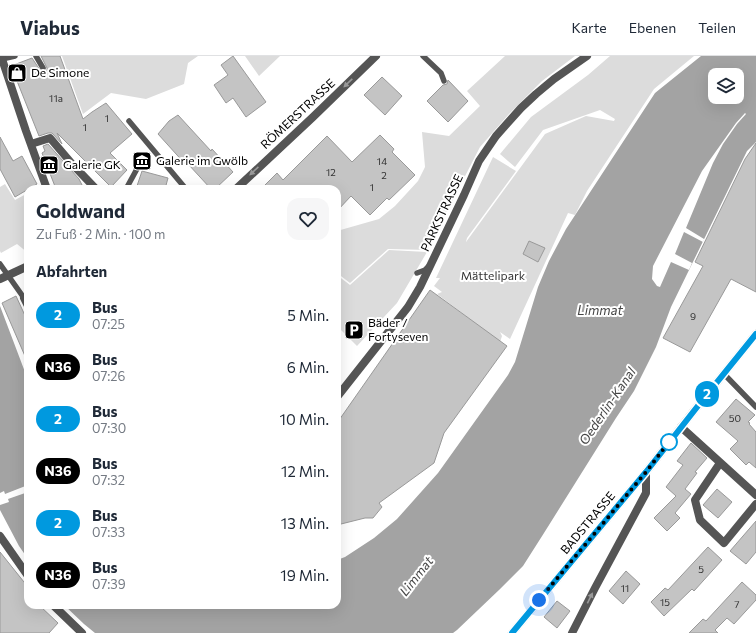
<!DOCTYPE html>
<html lang="de">
<head>
<meta charset="utf-8">
<style>
  :root { --surface:#fff; --page:#f6f6f7; --text:#1f2937; --muted:#747a83; --line:#e0e1e3 }
  body { margin:0; font-family:Commissioner,sans-serif; background:var(--page); color:var(--text); height:100vh; display:flex; flex-direction:column; font-size:15px; white-space:nowrap }
  * { box-sizing:border-box; margin:0 }
  p { font-size:13px; color:var(--muted) }
  .icon { flex:none; width:22px; height:22px; fill:none; stroke:currentColor; stroke-width:2; stroke-linecap:round; stroke-linejoin:round }
  .map { position:relative; flex:1; overflow:hidden }
  .sheet { position:absolute; left:24px; top:129px; width:317px; height:424px; display:flex; flex-direction:column; background:var(--surface); border-radius:12px; box-shadow:0 4px 16px #0002 }
  .sheet>* { flex:none }
  .badge { padding:0 8px; border-radius:13px; font-size:14px; line-height:26px }
  .fabs { position:absolute; left:708px; top:12px; display:grid; gap:8px }
  .fabs a { display:grid; place-items:center; width:36px; height:36px; border-radius:8px; background:var(--surface); box-shadow:0 4px 16px #0002; font-size:20px }
  .you { position:absolute; width:20px; height:20px; margin:-10px; border:3px solid #fff; border-radius:50%; background:#1a73e8; box-shadow:0 0 0 6px #1a73e833 }
  .map>.badge { position:absolute; translate:-50% -50%; box-shadow:0 0 0 2px #fff }
  h2 { padding:0 12px; font-size:15px; line-height:36px }
  .round { display:grid; place-items:center; flex:none; width:42px; height:42px; border-radius:12px; background:var(--page) }
  .summary { display:flex; align-items:center; justify-content:space-between; height:68px; padding:0 12px }
  h1 { font-size:19px; font-weight:700; line-height:30px }
  ul { padding:0; list-style:none }
  li { display:flex; align-items:center; gap:12px; height:52px; padding:0 12px }
  li div { flex:1 }
  li b { display:block; font-size:15px }
  li em { font-style:normal }
  li .badge { min-width:44px; font-weight:700; text-align:center }
  header { display:flex; align-items:center; gap:24px; box-sizing:border-box; height:56px; padding:0 20px; background:var(--surface); border-bottom:1px solid var(--line) }
  header strong { font-size:19px }
  nav { display:flex; gap:22px; margin-inline-start:auto; font-size:14px }
  .map>svg:first-child { display:block }
  .green { fill:#dcdcdc }
  .water { fill:#a3a3a3; fill-rule:evenodd }
  .pier { fill:#fff }
  .building { fill:#c4c4c4; stroke:#999 }
  .lines { fill:none; stroke-linecap:round; stroke-linejoin:round }
  .lane { stroke:#555; stroke-width:5.5 }
  .street { stroke:#555; stroke-width:8 }
  .secondary { stroke:#222; stroke-width:8 }
  .street-bridge { stroke:#555; stroke-width:8 }
  .oneway { fill:#999 }
  .line-casing { stroke:#fff; stroke-width:9 }
  .line { stroke:#0099df; stroke-width:6 }
  .walk { stroke:#000; stroke-width:4; stroke-dasharray:0 7.2 }
  .stop-dot { fill:#fff; stroke:#0099df; stroke-width:2 }
  .labels { text-anchor:middle; stroke-width:4; stroke-linejoin:round; paint-order:stroke }
  .number-label { font-size:10px; fill:#313131 }
  .poi-label { font-size:12px; fill:#000; stroke:#fff; text-anchor:start }
  .street-label { font-size:12px; fill:#000; stroke:#fff }
  .park-label { font-size:12px; fill:#333; stroke:#fff }
  .water-label { font-size:13px; font-style:italic; fill:#444; stroke:#fff }
</style>
</head>
<body>
<header>
<strong>Viabus</strong>
<nav><a>Karte</a><a>Ebenen</a><a>Teilen</a></nav>
</header>
<div class="map">
<svg width="756" height="577" viewBox="0 0 756 577">
  <rect width="100%" height="100%" fill="#fff"/>
  <path class="green" d="M62 0H198L188 7 184 28 146 43 111 37 83 58Z
    M245 0H280L259 20Z
    M505 0H575L542 25 509 58 480 91 427 194 388 193 350 227 337 217V175L379 163 395 150 418 125 425 111 422 76 449 80 480 50 467 35Z
    M610 0H694L654 33 587 135 575 159 568 157 510 283 500 276 502 280 500 286 437 238 442 236 434 230 440 222H436L493 101 516 115 467 182 466 186 545 78 586 60 614 65 615 63 600 54 543 74 515 111 500 98 531 61 588 19Z
    M5 128 15 144 28 137V197L17 188 1 197 0 195V131Z
    M389 194 427 196 397 247 357 290 340 273 337 264V219L350 229Z"/>
  <path class="water" d="M701 0H756V86L747 95 671 251 656 291 634 335 616 362 544 477 523 510 499 534 457 574 453 577H95L84 568 64 549H337V504L345 501 374 482 397 463 438 417 508 319 515 306 538 231 549 205 566 173 655 37ZM715 19H737V41H715Z
    M0 250 28 324V503L19 490 0 454Z"/>
  <path class="pier" d="M745 57 746 58 737 68 723 88 713 107 686 172 704 183V184L703 186 684 176 675 198 692 207 689 214 671 206 660 231 657 230 652 223 653 210 702 115 736 67Z
    M28 429V436L8 443 9 446 0 449V437L4 435 5 438Z"/>
  <path class="building" d="M41 0H60L83 63 92 56 106 47 132 78 110 97 127 114 111 131 57 77 62 88 52 77H48L39 80 11 10 32 2 40 14 41 16H45L47 14V12Z
    M233 0 266 46 246 61 233 42 226 47 214 29 228 19 221 9Z
    M382 21 402 40 385 59 364 39Z
    M448 24 468 45 448 66 427 45 443 29 447 28Z
    M178 59 211 95 212 93 233 116 215 133H211L188 108 186 109 158 78 169 65Z
    M380 79 394 93 392 96 415 119 389 144 387 142 370 159 351 140 337 155V133H261L277 117 283 124 327 80 352 106Z
    M0 81 13 105 22 100 37 128 15 141 0 113Z
    M756 87V236L731 223 690 296 663 282 703 210 695 206 745 103Z
    M48 88 79 123 84 133H56L42 97 45 95 43 90Z
    M142 115 168 122 165 133H136Z
    M529 185 545 192 538 206 523 198Z
    M430 234 507 290 444 377 434 407 379 447 382 451 373 462H365L337 469V367Z
    M16 240 28 266V307L2 247Z
    M736 343 755 359 748 366 750 367 749 368 756 376V412L749 406 746 409 730 393 738 385 716 366Z
    M691 387 707 402 695 416 697 417 685 433 691 438 675 457 680 462 667 475 654 462 676 440 666 431 683 409 677 405Z
    M717 433 732 446 718 462 703 449Z
    M756 465V496L746 508 730 495Z
    M708 491 722 504 694 535 692 533 664 560 651 546 665 532 668 534Z
    M0 496 28 531V549H39L58 567 49 577H0Z
    M626 515 640 528 623 548 609 535Z
    M742 526 756 539V544L734 568 727 562 715 574 718 577H689L703 563 706 565Z
    M557 545 570 555 557 572 544 561Z"/>
  <g class="lines">
    <path class="lane" d="M36 0 43 12
      M423 0 441 17 444 25
      M2 3 15 0
      M129 65 186 133
      M126 133 138 111
      M0 208 24 242
      M417 217 425 214 429 210
      M724 318 756 351"/>
    <path class="street" d="M1 0 26 75 47 133
      M31 88 50 82 73 109 96 133
      M236 133 313 61 376 0
      M24 242 28 250
      M337 341 408 251 420 231 464 139 479 105 496 80 521 52 536 38 554 23 587 0
      M681 371 756 439
      M720 407 695 444 700 464 724 487 756 448
      M0 480 28 520
      M53 549 82 577
      M572 577 595 532 646 437V416"/>
    <path class="secondary" d="M512 577 646 416 693 356 756 278"/>
    <path class="street-bridge" d="M0 223 28 210"/>
  </g>
  <defs><path id="oneway-solid" d="M-6-.8H1V-3.2L6.5 0L1 3.2V.8H-6Z"/></defs>
  <g class="oneway">
    <use href="#oneway-solid" transform="translate(348 27) rotate(136)"/>
    <use href="#oneway-solid" transform="translate(254 115) rotate(137)"/>
    <use href="#oneway-solid" transform="translate(590 542) rotate(-64)"/>
  </g>
  <g class="lines">
    <defs>
      <path id="line" d="M512 577 646 416 701 346 756 278"/>
    </defs>
    <use href="#line" class="line-casing"/>
    <use href="#line" class="line"/>
    <path class="walk" d="M539 544 646 416 669 386"/>
  </g>
  <defs>
    <symbol id="shop-square" viewBox="-11 -11 22 22"><rect x="-9" y="-9" width="18" height="18" rx="4" fill="#000" stroke="#fff"/><path d="M-5-2.5h2.3a2.7 3.5 0 0 1 5.4 0H5L5.5 6h-11ZM-1.5-2.5h3a1.5 2.3 0 0 0-3 0Z" fill="#fff"/></symbol>
    <symbol id="museum-square" viewBox="-11 -11 22 22"><rect x="-9" y="-9" width="18" height="18" rx="4" fill="#000" stroke="#fff"/><path d="M0-6L6-3V-2H-6V-3ZM-5-1h2V3h-2ZM-1-1h2V3h-2ZM3-1h2V3H3ZM-6 4H6V6H-6Z" fill="#fff"/></symbol>
    <symbol id="parking-square" viewBox="-11 -11 22 22"><rect x="-9" y="-9" width="18" height="18" rx="4" fill="#000" stroke="#fff"/><path d="M-3.5-5.5H1a3.5 3.5 0 0 1 0 7H-1V5.5H-3.5ZM-1-3.4V-.6H.8a1.4 1.4 0 0 0 0-2.8Z" fill="#fff"/></symbol>
  </defs>
  <g fill-rule="evenodd">
    <use href="#shop-square" x="6" y="6" width="22" height="22"/>
    <use href="#museum-square" x="131" y="94" width="22" height="22"/>
    <use href="#museum-square" x="38" y="98" width="22" height="22"/>
    <use href="#parking-square" x="343" y="263" width="22" height="22"/>
  </g>
  <circle class="stop-dot" cx="669" cy="386" r="8"/>
  <g class="labels">
    <g class="number-label">
      <text x="56" y="46">11a</text>
      <text x="107" y="66">1</text>
      <text x="85" y="75">1</text>
      <text x="382" y="109">14</text>
      <text x="331" y="120">12</text>
      <text x="384" y="123">2</text>
      <text x="372" y="135">1</text>
      <text x="693" y="264">9</text>
      <text x="735" y="366">50</text>
      <text x="701" y="517">5</text>
      <text x="625" y="536">11</text>
      <text x="665" y="550">15</text>
      <text x="737" y="552">7</text>
    </g>
    <g class="poi-label">
      <text x="31" y="21">De Simone</text>
      <text x="156" y="109">Galerie im Gwölb</text>
      <text x="63" y="113">Galerie GK</text>
      <text x="368" y="271">Bäder /<tspan x="368" dy="14">Fortyseven</tspan></text>
    </g>
    <g class="street-label">
      <text transform="translate(298 58) rotate(-43)" y="4">RÖMERSTRASSE</text>
      <text transform="translate(442 157) rotate(-65)" y="4">PARKSTRASSE</text>
      <text transform="translate(588 467) rotate(-50)" y="4">BADSTRASSE</text>
    </g>
    <g class="park-label">
      <text x="493" y="224">Mättelipark</text>
    </g>
    <g class="water-label">
      <text x="600" y="259">Limmat</text>
      <text transform="translate(607 350) rotate(-56)" y="5">Oederlin-Kanal</text>
      <text transform="translate(416 520) rotate(-52)" y="5">Limmat</text>
    </g>
  </g>
</svg>
<div class="fabs">
<a><svg class="icon" aria-label="layers" viewBox="0 0 24 24"><path d="M12 4l9 5-9 5-9-5zM3 14l9 5 9-5"/></svg></a>
</div>
<div class="you" style="left:539px;top:544px"></div>
<b class="badge" style="left:707px;top:338px;background:#0099df;color:#fff">2</b>
<section class="sheet">
<div class="summary"><div><h1>Goldwand</h1><p>Zu Fuß · 2 Min. · 100 m</p></div><a class="round"><svg class="icon" aria-label="heart" viewBox="0 0 24 24"><path d="M12 20l-8-8c-3-5 5-10 8-4 3-6 11-1 8 4z"/></svg></a></div>
<h2>Abfahrten</h2>
<ul>
<li><span class="badge" style="background:#0099df;color:#fff">2</span><div><b>Bus</b><p>07:25</p></div><em>5 Min.</em></li>
<li><span class="badge" style="background:#000;color:#fff">N36</span><div><b>Bus</b><p>07:26</p></div><em>6 Min.</em></li>
<li><span class="badge" style="background:#0099df;color:#fff">2</span><div><b>Bus</b><p>07:30</p></div><em>10 Min.</em></li>
<li><span class="badge" style="background:#000;color:#fff">N36</span><div><b>Bus</b><p>07:32</p></div><em>12 Min.</em></li>
<li><span class="badge" style="background:#0099df;color:#fff">2</span><div><b>Bus</b><p>07:33</p></div><em>13 Min.</em></li>
<li><span class="badge" style="background:#000;color:#fff">N36</span><div><b>Bus</b><p>07:39</p></div><em>19 Min.</em></li>
</ul>
</section>
</div>
</body>
</html>
